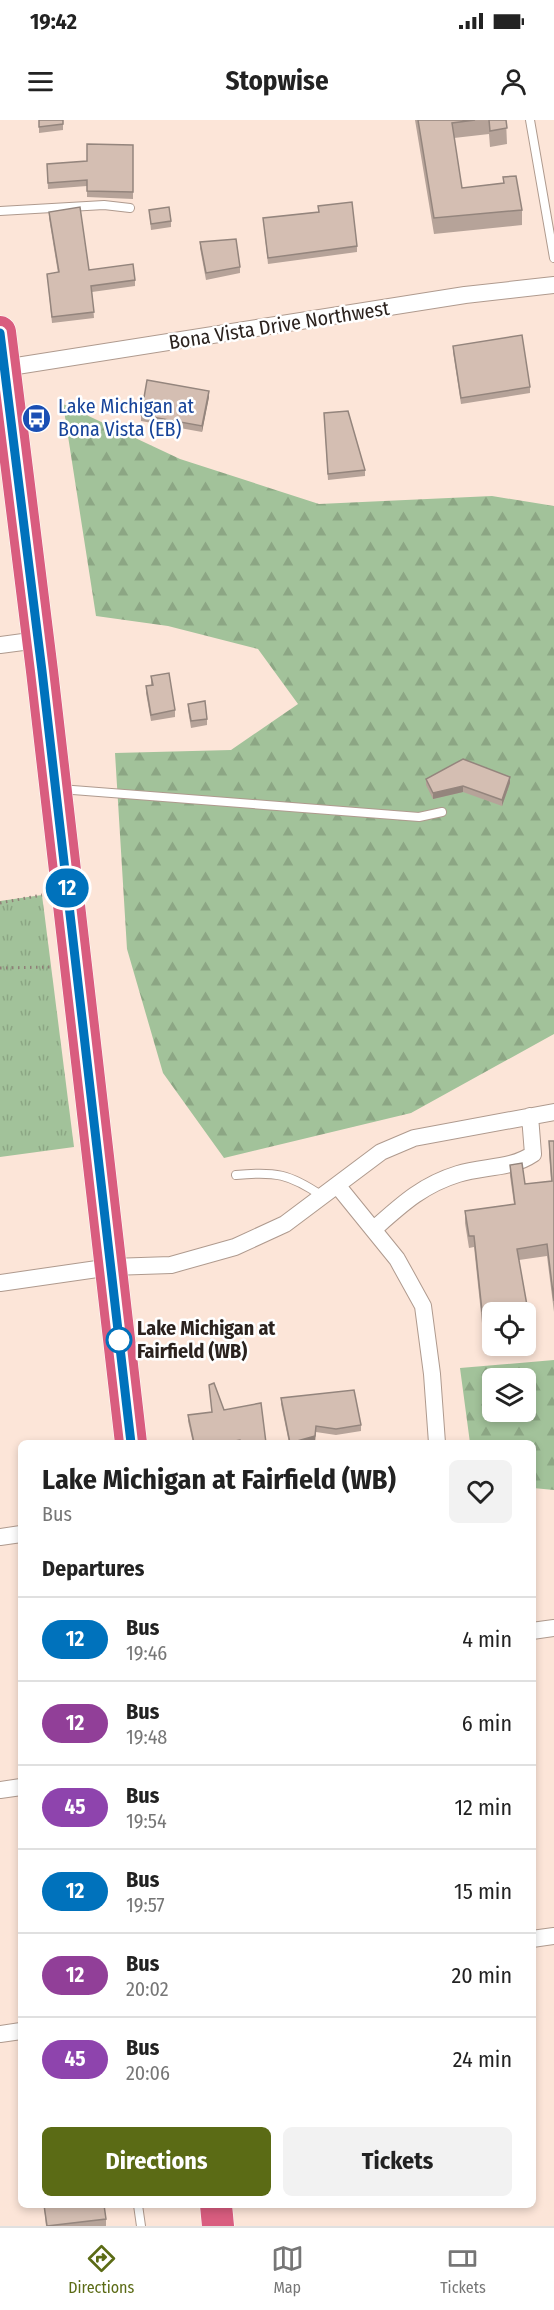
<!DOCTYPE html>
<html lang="en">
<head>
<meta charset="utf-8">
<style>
  :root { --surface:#fff; --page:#f2f2f2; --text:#222; --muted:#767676; --line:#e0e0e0; --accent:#5b6b15 }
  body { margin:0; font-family:"Fira Sans Condensed",sans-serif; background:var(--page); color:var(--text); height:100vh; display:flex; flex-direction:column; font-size:22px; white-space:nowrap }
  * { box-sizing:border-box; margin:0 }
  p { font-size:20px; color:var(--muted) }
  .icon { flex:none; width:33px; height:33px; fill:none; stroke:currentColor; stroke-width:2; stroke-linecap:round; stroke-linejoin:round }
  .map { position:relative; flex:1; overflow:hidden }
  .sheet { position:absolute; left:18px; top:1320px; width:518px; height:768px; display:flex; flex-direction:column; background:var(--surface); border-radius:9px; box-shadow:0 3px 9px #0003 }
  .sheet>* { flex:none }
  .badge { padding:0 12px; border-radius:20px; font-size:21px; line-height:39px }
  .buttons { position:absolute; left:482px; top:1182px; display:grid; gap:12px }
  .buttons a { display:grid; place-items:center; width:54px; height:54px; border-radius:9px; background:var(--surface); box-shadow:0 3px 9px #0003; font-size:30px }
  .map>.badge { position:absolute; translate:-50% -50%; box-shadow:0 0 0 3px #fff }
  h2 { padding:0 24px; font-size:22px; line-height:54px }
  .round { display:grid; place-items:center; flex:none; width:63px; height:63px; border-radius:9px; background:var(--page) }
  .summary { display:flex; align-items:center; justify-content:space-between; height:102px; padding:0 24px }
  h1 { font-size:28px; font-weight:700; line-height:45px }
  .cta { display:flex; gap:12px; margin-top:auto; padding:12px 24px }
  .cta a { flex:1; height:69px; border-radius:9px; background:var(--accent); color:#fff; font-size:24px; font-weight:700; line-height:69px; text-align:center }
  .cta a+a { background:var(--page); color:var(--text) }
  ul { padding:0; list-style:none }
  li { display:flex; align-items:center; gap:18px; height:84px; padding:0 24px; border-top:2px solid var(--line) }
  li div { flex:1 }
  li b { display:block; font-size:22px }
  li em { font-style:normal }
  li .badge { min-width:66px; font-weight:700; text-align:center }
  .status { display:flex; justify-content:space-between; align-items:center; height:42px; padding:0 30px; background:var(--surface); direction:ltr }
  .status svg { height:16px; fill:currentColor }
  header { display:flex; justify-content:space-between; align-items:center; height:78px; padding:0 24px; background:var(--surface); font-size:27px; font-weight:700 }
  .menu { display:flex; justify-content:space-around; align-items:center; height:84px; border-top:2px solid var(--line); background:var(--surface); font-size:16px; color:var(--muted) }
  .menu a { display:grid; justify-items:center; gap:3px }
  .menu .selected { color:var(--accent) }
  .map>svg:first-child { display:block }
  .forest { fill:url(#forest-firs); fill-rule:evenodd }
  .park { fill:url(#park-tufts) }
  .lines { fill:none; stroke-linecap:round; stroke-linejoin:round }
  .lane-casing { stroke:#af9a8e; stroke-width:10 }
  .street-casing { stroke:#af9a8e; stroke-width:18 }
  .highway-casing { stroke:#fff; stroke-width:33 }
  .path { stroke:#8f7f77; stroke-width:3; stroke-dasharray:1.5 4.5; stroke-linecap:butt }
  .lane { stroke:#fff; stroke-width:8 }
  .street { stroke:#fff; stroke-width:16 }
  .highway { stroke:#d95d7f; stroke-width:32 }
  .wall { fill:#b6a399 }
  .shaded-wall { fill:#94857d }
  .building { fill:#d4beb2; stroke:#94857d; stroke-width:1.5 }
  .line-casing { stroke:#fff; stroke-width:14 }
  .line { stroke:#0072bc; stroke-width:9 }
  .stop-dot { fill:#fff; stroke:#0072bc; stroke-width:3 }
  .labels { text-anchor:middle; stroke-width:5; stroke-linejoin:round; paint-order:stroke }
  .street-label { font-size:20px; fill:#2b221e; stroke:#fff }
  .transit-label { font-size:20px; fill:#164399; stroke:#fff; text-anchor:start }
  .stop-label { font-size:20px; font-weight:bold; fill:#2b221e; stroke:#fff; text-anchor:start }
</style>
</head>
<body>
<div class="status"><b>19:42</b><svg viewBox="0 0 49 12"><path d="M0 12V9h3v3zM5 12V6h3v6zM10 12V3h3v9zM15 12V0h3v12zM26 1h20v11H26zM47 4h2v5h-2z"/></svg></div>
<header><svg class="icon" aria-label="menu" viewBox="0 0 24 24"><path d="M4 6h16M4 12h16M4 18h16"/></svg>Stopwise<svg class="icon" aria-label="person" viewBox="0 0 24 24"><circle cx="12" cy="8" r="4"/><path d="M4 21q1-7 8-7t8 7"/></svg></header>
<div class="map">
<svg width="554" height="2106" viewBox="0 0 554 2106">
  <defs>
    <pattern id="forest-firs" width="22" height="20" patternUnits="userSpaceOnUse" patternTransform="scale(1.5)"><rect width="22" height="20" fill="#a2c29a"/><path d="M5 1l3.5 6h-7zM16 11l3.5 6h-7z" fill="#8ca684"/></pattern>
    <pattern id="park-tufts" width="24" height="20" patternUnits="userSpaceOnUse" patternTransform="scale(1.5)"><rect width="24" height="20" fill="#a2c29a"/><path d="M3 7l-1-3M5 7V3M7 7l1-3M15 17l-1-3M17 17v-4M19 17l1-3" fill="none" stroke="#8ca684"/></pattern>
  </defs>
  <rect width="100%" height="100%" fill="#fce5d8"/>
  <path class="forest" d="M63 284 180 339 319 384 492 376 554 386V914L411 993 224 1038 163 953 127 829 115 633 231 630 298 584 258 529 168 506 96 496Z
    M554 1240V1370L533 1368 532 1323H470L460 1248ZM492 1258H525V1292H492Z"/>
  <path class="park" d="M42 775 74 1027 0 1037V781Z"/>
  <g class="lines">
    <defs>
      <path id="lane" d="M530 0 554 138
        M0 91 104 85 130 88
        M60 669 419 697 442 692
        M236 1055C275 1051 290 1054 322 1076
        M138 2085 141 2106"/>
      <path id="street" d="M4 248 465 175 554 165
        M0 525 38 520
        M337 1065 397 1139 423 1186 432 1254 437 1323
        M374 1109C401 1085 422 1065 458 1054 484 1046 511 1049 533 1034L530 996
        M0 1163 111 1147 171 1145 235 1127 285 1104 381 1032 414 1018 554 992
        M0 1417 21 1414
        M532 1511 554 1508
        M0 1670 21 1667
        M532 1819 554 1816
        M0 1914 21 1911"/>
      <path id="highway" d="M0 212 42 551 131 1323
        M216 2085 218 2106"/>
    </defs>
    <use href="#lane" class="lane-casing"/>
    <use href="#street" class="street-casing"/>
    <use href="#highway" class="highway-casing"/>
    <path class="path" d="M0 783 42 775
      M0 848 50 847"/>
    <use href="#lane" class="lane"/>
    <use href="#street" class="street"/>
    <use href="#highway" class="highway"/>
  </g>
  <path class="wall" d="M39 0H63V10L39 13Z
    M415 0H506L507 24 490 27 489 14 454 18 462 68 503 63V57L522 90V105L434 114Z
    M133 25V79L87 77V66L48 69 47 44 87 41Z
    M318 86 357 126V132L268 144 263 98 318 92Z
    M149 90 171 101V107L151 110Z
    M49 92 89 150 135 160V166L92 172 94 198 52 203 47 154 58 153 49 98Z
    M200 122 240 147V153L206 160 200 128Z
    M453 226 530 267V273L461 284 453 232Z
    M209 277 202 312 141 301V295Z
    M324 293 365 350V356L328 360Z
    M151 556 175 590V597L151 601 146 573V566L151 565Z
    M188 584 207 599V605L191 608 188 590Z
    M426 659 510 663 502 686 463 672 433 679 426 665Z
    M549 1021H554V1192L547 1136 519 1140 528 1203 525 1205V1192H492V1209L482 1203 474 1127 469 1128 465 1103V1091L514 1084 510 1056V1045L525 1064 551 1061 549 1033Z
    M209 1265 224 1290 266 1323H193L188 1301V1295L212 1292Z
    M281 1278 361 1305V1311L336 1315 316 1312 315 1322 311 1323H289L281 1284Z
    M44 2085 106 2099V2106H46Z"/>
  <path class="shaded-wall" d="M209 271V277L202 312V306Z
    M510 657V663L502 686V680Z
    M463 666V672L433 679V673Z
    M528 1191V1203L525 1205V1193Z
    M316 1306 315 1322 311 1323H290Z
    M240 1320V1323H224Z"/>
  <path class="building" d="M39 0H63V4L39 7Z
    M418 0H475L452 3 462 68 504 63 503 57 516 56 522 90 434 98Z
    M489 0H506L507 8 490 11Z
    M87 24 133 25V72L87 71V60L48 63 47 44 87 41Z
    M352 82 357 126 268 138 263 98 319 92 318 86Z
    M80 87 89 150 133 144 135 160 91 166 94 192 52 197 47 154 59 152 49 92Z
    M169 87 171 101 151 104 149 90Z
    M236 119 240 147 206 153 200 122Z
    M522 215 530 267 461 278 453 226Z
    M147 260 209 271 202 306 141 295Z
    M348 291 365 350 328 354 324 293Z
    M169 553 175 590 151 595 146 566 153 565 151 556Z
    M205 581 207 599 191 601 188 584Z
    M463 639 510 657 502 680 463 666 433 673 426 659Z
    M549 1021H554V1181L547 1124 517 1129 528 1191 525 1193 492 1192V1197L482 1191 474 1116H469L465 1091 515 1084 510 1045 522 1043 525 1064 552 1061Z
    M214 1263 224 1290 261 1283 266 1323H242L240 1320 224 1323H194L188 1295 212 1292 209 1265Z
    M354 1270 361 1305 336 1309 316 1306 315 1316 290 1323 281 1278Z
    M44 2085H104L106 2099 47 2106Z"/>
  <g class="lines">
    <defs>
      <path id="line" d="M0 213 42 551 131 1323"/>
    </defs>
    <use href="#line" class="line-casing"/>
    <use href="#line" class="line"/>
  </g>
  <defs>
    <symbol id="bus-disc" viewBox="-11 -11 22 22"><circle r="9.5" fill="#1a4fb4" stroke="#fff"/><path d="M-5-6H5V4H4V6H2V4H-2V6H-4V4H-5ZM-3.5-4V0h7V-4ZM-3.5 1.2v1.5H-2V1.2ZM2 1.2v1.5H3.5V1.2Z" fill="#fff"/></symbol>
  </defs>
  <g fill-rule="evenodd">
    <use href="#bus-disc" x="20" y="282" width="33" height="33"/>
  </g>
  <circle class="stop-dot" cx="119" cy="1220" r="12"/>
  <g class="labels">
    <g class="street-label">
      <text transform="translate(279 205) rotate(-9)" y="7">Bona Vista Drive Northwest</text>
    </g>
    <g class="transit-label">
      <text x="58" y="293">Lake Michigan at<tspan x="58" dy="23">Bona Vista (EB)</tspan></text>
    </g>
    <g class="stop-label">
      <text x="137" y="1215">Lake Michigan at<tspan x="137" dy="23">Fairfield (WB)</tspan></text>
    </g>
  </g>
</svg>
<div class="buttons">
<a><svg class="icon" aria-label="locate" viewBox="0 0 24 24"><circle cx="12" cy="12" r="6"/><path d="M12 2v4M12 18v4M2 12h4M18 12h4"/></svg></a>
<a><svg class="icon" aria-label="layers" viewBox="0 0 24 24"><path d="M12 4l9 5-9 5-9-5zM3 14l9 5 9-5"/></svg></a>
</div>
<b class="badge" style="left:67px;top:768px;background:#0072bc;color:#fff">12</b>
<section class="sheet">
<div class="summary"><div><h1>Lake Michigan at Fairfield (WB)</h1><p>Bus</p></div><a class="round"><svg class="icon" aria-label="heart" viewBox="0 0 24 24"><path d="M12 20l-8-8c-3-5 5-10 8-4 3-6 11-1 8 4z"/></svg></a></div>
<h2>Departures</h2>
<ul>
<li><span class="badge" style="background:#0072bc;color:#fff">12</span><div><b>Bus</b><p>19:46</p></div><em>4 min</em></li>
<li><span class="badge" style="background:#913f98;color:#fff">12</span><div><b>Bus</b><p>19:48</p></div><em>6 min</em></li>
<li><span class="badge" style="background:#8e44ad;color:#fff">45</span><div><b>Bus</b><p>19:54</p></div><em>12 min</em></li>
<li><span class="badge" style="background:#0072bc;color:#fff">12</span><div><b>Bus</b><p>19:57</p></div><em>15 min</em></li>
<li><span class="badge" style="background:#913f98;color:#fff">12</span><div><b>Bus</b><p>20:02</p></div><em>20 min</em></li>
<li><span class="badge" style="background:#8e44ad;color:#fff">45</span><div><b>Bus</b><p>20:06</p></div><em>24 min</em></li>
</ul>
<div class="cta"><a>Directions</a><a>Tickets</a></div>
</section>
</div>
<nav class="menu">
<a class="selected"><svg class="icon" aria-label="directions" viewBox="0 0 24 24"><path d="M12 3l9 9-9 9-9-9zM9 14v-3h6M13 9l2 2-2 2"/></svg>Directions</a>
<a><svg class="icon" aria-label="map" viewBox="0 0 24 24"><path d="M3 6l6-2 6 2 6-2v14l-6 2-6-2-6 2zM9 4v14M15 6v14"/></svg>Map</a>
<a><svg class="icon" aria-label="tickets" viewBox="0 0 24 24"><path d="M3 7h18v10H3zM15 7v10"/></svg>Tickets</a>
</nav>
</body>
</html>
